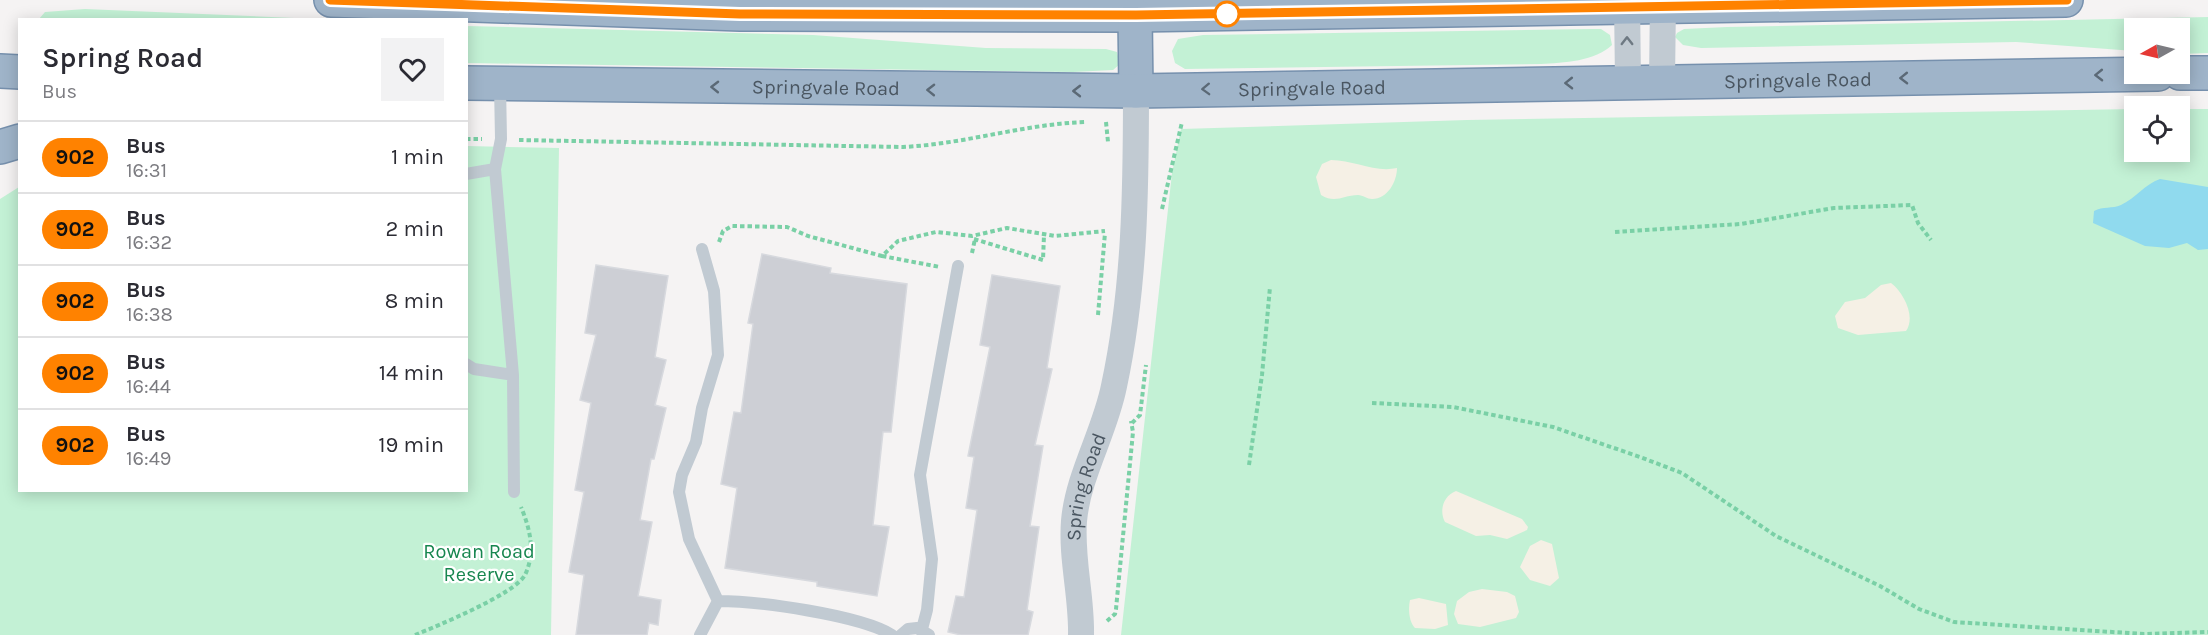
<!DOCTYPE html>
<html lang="en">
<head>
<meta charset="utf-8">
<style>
  :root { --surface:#fff; --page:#f2f2f3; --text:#2b2b33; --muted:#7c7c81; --line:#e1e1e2 }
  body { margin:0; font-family:Karla,sans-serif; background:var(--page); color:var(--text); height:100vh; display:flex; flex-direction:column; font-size:22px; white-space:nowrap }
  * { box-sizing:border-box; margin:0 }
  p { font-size:20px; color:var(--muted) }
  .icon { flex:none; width:33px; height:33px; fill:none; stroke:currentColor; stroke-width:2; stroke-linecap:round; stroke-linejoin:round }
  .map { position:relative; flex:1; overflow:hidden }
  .drawer { position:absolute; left:18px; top:18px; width:450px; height:474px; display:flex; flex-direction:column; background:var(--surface); border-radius:0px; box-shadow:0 3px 15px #0003 }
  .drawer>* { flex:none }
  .badge { padding:0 12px; border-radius:20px; font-size:21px; line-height:39px }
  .needle { width:39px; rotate:262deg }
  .tools { position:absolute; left:2124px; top:18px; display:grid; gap:12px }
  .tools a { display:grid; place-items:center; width:66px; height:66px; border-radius:0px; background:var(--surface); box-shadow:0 3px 15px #0003; font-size:30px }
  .map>.badge { position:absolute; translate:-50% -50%; box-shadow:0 0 0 3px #fff }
  .round { display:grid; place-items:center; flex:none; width:63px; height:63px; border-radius:0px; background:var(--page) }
  .overview { display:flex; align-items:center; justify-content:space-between; height:102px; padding:0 24px }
  h1 { font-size:28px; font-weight:600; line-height:45px }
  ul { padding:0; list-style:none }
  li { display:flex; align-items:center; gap:18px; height:72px; padding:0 24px; border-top:2px solid var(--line) }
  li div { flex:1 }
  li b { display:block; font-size:22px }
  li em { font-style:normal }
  li .badge { min-width:66px; font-weight:700; text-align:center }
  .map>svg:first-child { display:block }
  .green { fill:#c3f1d5 }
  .sand { fill:#f5f0e5 }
  .water { fill:#90daee }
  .building { fill:#cdcfd5; stroke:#d7d9de; stroke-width:1.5 }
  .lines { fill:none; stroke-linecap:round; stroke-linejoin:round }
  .trunk-casing { stroke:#7690ad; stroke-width:36 }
  .path { stroke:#7ad0a6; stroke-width:4; stroke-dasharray:4.5 3; stroke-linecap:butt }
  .service { stroke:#c1cad2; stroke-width:12 }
  .minor { stroke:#c1cad2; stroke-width:26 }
  .trunk { stroke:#9fb4c9; stroke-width:33 }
  .oneway { stroke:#6e7983 }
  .oneway2 { stroke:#5b6976 }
  .line-casing { stroke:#fff; stroke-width:14 }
  .line { stroke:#ff8200; stroke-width:9 }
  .stop-dot { fill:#fff; stroke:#ff8200; stroke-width:3 }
  .labels { text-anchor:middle; stroke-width:4.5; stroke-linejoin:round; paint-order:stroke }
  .street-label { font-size:20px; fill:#4a5661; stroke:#fff }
  .park-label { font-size:20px; fill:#17864f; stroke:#fff }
</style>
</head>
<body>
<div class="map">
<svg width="2208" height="635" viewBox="0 0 2208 635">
  <rect width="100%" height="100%" fill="#f5f3f3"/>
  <path class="green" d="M85 9 317 19H39L45 12Z
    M2208 17V53L2180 54V28H2134V51L2016 42 1701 48 1683 45 1675 37 1677 33 1684 29 1727 27Z
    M467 26 813 35 986 48 1106 49 1117 52 1120 64 1113 70 1073 72 467 63Z
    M1591 29H1601L1610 35 1612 45C1596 61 1563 63 1541 64L1185 69 1175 63 1172 51 1178 39 1203 35Z
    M2134 109V152H2180V109H2208V635H1121L1172 173 1181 129 1467 120Z
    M467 146 559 148 551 635H0V199L19 187 20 490H466Z"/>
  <path class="sand" d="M1331 160C1354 160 1375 173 1397 168 1397 181 1388 199 1372 199 1367 199 1363 195 1358 195 1343 195 1336 204 1321 195L1316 177 1322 164Z
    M1891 283C1904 293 1916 317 1906 331L1858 335 1838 328 1835 316 1845 302 1865 298 1881 285Z
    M1456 491 1522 519 1528 527 1527 530 1507 539 1490 535 1476 536 1445 522C1439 511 1443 496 1456 491Z
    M1541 540 1552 544 1559 578 1550 586 1530 580 1520 567 1530 546Z
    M1482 589 1507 592 1515 596 1519 612 1516 618 1480 627 1458 624 1454 614 1457 601 1469 592Z
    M1419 598 1446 604 1448 625 1435 629 1415 628C1409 622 1408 609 1410 600Z"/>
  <path class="water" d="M2160 179 2208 187V249L2198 250 2187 243 2169 248 2145 246 2093 223 2094 211C2103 206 2112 209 2121 205 2136 198 2145 184 2160 179Z"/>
  <path class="building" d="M762 254 831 268 830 273 907 284 891 432H883L873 525 889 527 877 596 817 586V582L725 568 737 488 721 484 734 412 741 413 753 324 748 323Z
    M596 265 668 276 655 357 666 360 655 405 666 408 654 459H651L640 520 652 522 638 596 661 600 658 625 649 623 647 635H576L584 575 569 572 584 492 575 490 591 403 580 400 596 335 585 333Z
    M992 275 1060 286 1047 368 1052 369 1035 445 1043 446 1030 526 1039 527 1027 610 1033 612 1028 635H961L948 632 956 596 964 597 977 510 966 508 974 457 968 456 990 347 980 345Z"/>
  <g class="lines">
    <defs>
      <g id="trunk">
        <path d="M331 0 740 14 1135 15 2066 0"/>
        <path d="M1135 15 1136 91"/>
        <path d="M0 71 20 72"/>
        <path d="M2180 73H2208"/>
        <path id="s2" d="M466 83 1136 91 2158 74"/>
        <path d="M0 147 20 141"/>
      </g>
    </defs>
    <use href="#trunk" class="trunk-casing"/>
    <path class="path" d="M1106 122 1108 142
      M466 139H482
      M519 140 903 147C965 144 1024 124 1085 122
      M1162 209 1182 122
      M1615 232 1741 224 1834 208 1912 205 1918 223 1931 240
      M974 239 1043 260 1044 235
      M719 242 723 231 732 226 787 227 808 236 882 256 898 241 936 232 972 236 1007 228 1055 236 1105 231
      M972 253 975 239
      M882 256 940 267
      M1098 315 1105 233
      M1372 403 1453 407 1553 427 1640 457 1682 473 1776 536 1880 586 1919 609 1954 622 2144 634 2208 632
      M1132 423 1140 415 1146 365
      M1249 465 1262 375 1270 287
      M1107 621 1115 614 1116 609 1133 432 1131 421
      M415 635C437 626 515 594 525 575 536 552 530 529 521 507"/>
    <path class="service" d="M500 85 501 139 495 169 513 375 514 492
      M466 174 495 169
      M702 249 714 291 718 355 702 408 696 442 682 475 679 492 689 539 718 601
      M466 364 474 369 513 375
      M718 601C758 601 860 615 892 635
      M922 629 927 610 932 559 920 475 958 266
      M700 635 718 601
      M901 635 908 629 917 628 929 635"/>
    <g class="minor">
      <path d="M1627 0 1628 82"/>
      <path d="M1662 82 1663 0"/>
      <path id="s1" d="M1081 635C1082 597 1071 559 1074 521 1078 475 1105 432 1114 386 1135 288 1136 190 1136 91"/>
    </g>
    <use href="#trunk" class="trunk"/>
  </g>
  <defs><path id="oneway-chevron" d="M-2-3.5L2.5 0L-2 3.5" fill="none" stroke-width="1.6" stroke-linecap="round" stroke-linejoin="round" transform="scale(1.5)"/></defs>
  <use class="oneway" href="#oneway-chevron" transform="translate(1627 41) rotate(-90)"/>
  <g class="oneway2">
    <use href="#oneway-chevron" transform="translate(2099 75) rotate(179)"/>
    <use href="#oneway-chevron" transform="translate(1904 78) rotate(179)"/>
    <use href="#oneway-chevron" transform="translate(1569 83) rotate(179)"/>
    <use href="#oneway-chevron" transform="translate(715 87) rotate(-179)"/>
    <use href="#oneway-chevron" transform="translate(1206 89) rotate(178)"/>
    <use href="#oneway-chevron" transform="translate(931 90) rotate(-179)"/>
    <use href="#oneway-chevron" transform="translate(1077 91) rotate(-180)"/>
  </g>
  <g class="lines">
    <defs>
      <path id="line" d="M330 0 740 14 1136 15 2067 0"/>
    </defs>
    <use href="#line" class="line-casing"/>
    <use href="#line" class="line"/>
  </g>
  <circle class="stop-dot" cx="1227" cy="14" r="12"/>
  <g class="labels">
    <g class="street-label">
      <text dy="7" stroke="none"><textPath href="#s2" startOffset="1332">Springvale Road</textPath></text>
      <text dy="7" stroke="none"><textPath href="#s2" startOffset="846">Springvale Road</textPath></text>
      <text dy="7" stroke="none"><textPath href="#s2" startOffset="360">Springvale Road</textPath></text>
      <text dy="7" stroke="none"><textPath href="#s1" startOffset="150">Spring Road</textPath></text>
    </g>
    <g class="park-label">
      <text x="479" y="558">Rowan Road<tspan x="479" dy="23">Reserve</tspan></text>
    </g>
  </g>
</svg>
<div class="tools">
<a><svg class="needle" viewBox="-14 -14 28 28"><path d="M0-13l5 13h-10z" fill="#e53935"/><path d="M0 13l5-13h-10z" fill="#7c7c81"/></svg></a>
<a><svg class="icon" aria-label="locate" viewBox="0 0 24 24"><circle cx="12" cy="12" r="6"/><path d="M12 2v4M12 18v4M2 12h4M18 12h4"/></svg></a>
</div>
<section class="drawer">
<div class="overview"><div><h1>Spring Road</h1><p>Bus</p></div><a class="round"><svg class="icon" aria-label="heart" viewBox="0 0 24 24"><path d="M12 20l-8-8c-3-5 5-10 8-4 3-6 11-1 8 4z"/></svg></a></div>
<ul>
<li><span class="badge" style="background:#ff8200;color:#111">902</span><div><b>Bus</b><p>16:31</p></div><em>1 min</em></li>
<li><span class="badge" style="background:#ff8200;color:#111">902</span><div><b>Bus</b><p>16:32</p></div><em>2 min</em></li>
<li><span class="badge" style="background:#ff8200;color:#111">902</span><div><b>Bus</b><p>16:38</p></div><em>8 min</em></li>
<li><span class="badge" style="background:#ff8200;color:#111">902</span><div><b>Bus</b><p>16:44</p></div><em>14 min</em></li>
<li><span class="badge" style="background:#ff8200;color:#111">902</span><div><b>Bus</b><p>16:49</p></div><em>19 min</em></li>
</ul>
</section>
</div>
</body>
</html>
